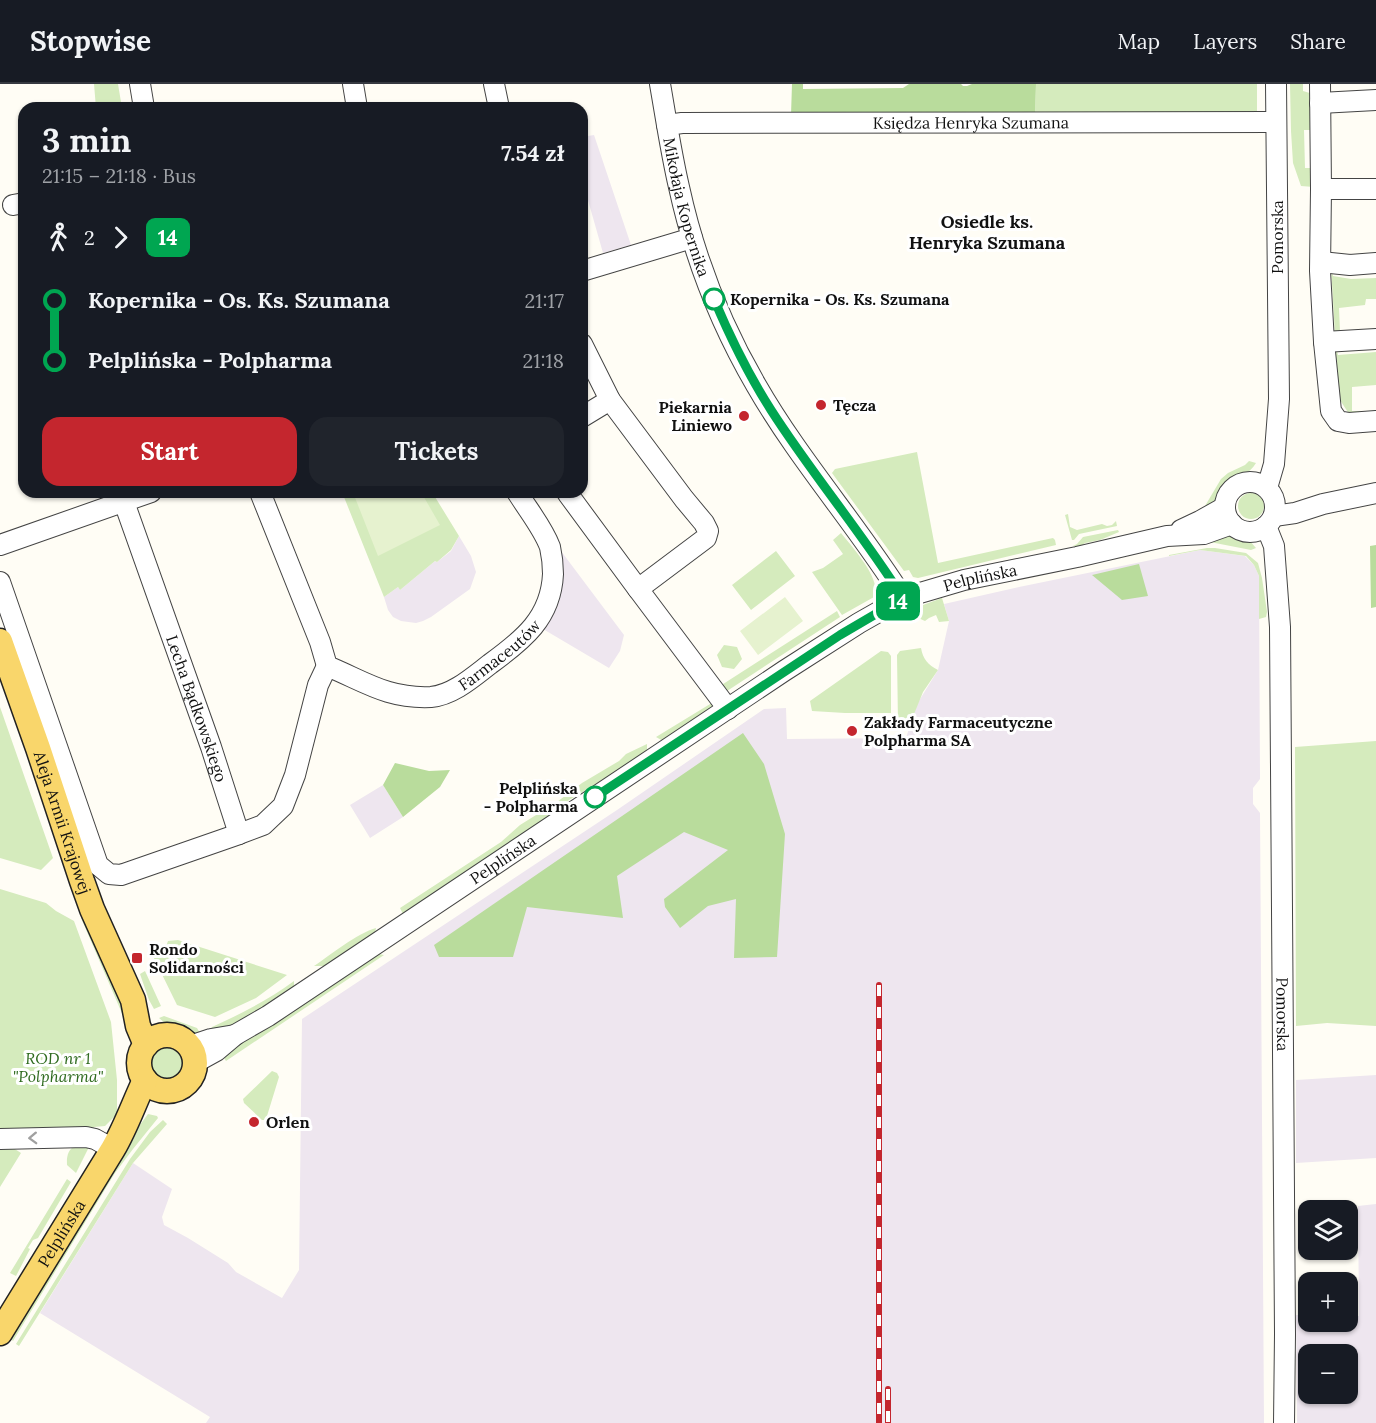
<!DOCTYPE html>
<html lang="en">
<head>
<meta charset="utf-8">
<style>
  :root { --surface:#171b24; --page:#20242c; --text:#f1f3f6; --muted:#9ea1a6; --line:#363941; --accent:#c4262e }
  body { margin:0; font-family:Lora,serif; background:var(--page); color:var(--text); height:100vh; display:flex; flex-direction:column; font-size:22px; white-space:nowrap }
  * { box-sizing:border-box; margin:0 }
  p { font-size:20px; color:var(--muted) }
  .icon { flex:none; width:33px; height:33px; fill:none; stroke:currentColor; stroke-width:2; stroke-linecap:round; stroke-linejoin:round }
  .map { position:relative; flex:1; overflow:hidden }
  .side { position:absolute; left:18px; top:18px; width:570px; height:396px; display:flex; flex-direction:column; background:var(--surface); border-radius:18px; box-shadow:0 2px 4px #0004 }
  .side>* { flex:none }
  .badge { padding:0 12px; border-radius:9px; font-size:21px; line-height:39px }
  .controls { position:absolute; left:1298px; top:1116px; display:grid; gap:12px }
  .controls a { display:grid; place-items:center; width:60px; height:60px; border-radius:12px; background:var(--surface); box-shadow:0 2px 4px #0004; font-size:30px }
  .map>.badge { position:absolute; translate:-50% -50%; box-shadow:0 0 0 3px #fff }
  .legs { display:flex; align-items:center; gap:9px; height:66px; padding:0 24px; font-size:20px }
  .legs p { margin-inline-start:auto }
  .summary { display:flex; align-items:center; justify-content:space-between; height:102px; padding:0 24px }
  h1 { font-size:33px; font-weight:700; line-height:45px }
  .primary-button { display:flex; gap:12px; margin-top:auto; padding:12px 24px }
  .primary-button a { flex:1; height:69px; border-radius:18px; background:var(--accent); color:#fff; font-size:24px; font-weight:700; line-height:69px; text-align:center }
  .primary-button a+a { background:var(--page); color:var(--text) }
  ul { padding:0 24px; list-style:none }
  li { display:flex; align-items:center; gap:21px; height:60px; font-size:22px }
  li i { display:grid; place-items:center; width:9px; height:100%; margin:0 8px; background:currentColor }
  li i::after { content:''; width:15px; height:15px; margin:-8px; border:4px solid; border-radius:50%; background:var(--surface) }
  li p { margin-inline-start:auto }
  li:first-child i { background:linear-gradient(#0000 50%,currentColor 0) }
  li:last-child i { background:linear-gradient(currentColor 50%,#0000 0) }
  header { display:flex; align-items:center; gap:36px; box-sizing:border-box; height:84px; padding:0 30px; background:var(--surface); border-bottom:2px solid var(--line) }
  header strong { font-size:28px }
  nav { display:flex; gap:33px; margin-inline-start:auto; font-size:21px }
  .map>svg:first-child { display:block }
  .industrial { fill:#eee6ef; fill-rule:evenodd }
  .green { fill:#d5ebbd }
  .forest { fill:#b9dc9c }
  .pitch { fill:#e6f2cf }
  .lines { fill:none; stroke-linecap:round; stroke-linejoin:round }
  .minor-casing { stroke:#444; stroke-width:22 }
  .major-casing { stroke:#222; stroke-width:27 }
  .minor { stroke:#fff; stroke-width:20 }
  .major { stroke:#f9d66b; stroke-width:24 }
  .rail-casing { stroke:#c4262e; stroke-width:6 }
  .rail { stroke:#fff; stroke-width:4; stroke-dasharray:11; stroke-linecap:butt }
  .oneway { stroke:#a0a0a0 }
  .line-1-casing { stroke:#fff; stroke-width:14 }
  .line-1 { stroke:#00a651; stroke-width:9 }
  .stop-1-dot { fill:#fff; stroke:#00a651; stroke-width:3 }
  .poi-dot { fill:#c4262e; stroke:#fff; stroke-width:2 }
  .labels { text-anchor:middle; stroke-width:6; stroke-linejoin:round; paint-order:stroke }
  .street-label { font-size:16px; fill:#111; stroke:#fff }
  .stop-label { font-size:16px; font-weight:bold; fill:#111; stroke:#fff; text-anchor:start }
  .poi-label { font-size:16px; font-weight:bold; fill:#111; stroke:#fff; text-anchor:start }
  .park-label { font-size:16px; font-style:italic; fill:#2f6b1f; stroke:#fff }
  .neighbourhood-label { font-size:18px; font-weight:bold; fill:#111; stroke:#fff }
</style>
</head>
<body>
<header>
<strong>Stopwise</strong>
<nav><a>Map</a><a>Layers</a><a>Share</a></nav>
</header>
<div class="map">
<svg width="1376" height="1339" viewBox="0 0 1376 1339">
  <rect width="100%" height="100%" fill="#fffdf5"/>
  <path class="industrial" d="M594 51 631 161 603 169 582 95V53Z
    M459 452 471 472 476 488 470 505 431 533 423 537 416 539 401 537 393 533 388 526 384 513 398 503 400 506 435 477 437 478 451 467Z
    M558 463 624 551 620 567 609 584 543 545Z
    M1200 466 1245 472 1254 481 1259 492 1260 695 1253 704V720L1260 729 1264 1339H206L210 1333 40 1229 133 1079 172 1105 162 1133 164 1141 188 1154 228 1179 236 1188 282 1214 299 1186 302 935 617 726 764 625 786 624 787 655 906 654 917 620 938 586 949 537 944 520 1019 503Z
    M383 701 403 733 370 754 350 721Z
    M1376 991V1074L1296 1079V996Z
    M1376 1120V1339H1297L1296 1231H1308V1238H1347V1233L1359 1232 1358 1122ZM1347 1270V1310H1308V1270Z"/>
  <path class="green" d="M94 0H118L122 24H96Z
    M1036 0H1257V29L1035 31Z
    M1290 0H1303V7L1313 10V46H1304L1305 84H1310L1313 91 1314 103 1301 102 1293 79 1291 47Z
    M1331 182 1333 192 1351 195 1376 194V215H1366L1365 221 1339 224 1340 247 1335 251Z
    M1335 262H1336L1338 271 1376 268V301L1352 303V327H1365L1366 332 1351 333 1340 316Z
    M917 368 938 479 1053 454 1055 456 1056 461 918 494 913 493 909 486 904 487 832 389 835 385Z
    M1249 377 1256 379C1249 390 1243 390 1233 397 1224 403 1222 412 1218 422L1202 427 1221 395 1228 389 1245 381Z
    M342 408H432L459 452 451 466 437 478 435 477 400 506 398 503 384 513Z
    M1238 422a13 13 0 1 1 26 0a13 13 0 1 1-26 0Z
    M1068 430 1070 443 1077 446 1102 440 1107 442 1112 441 1116 437 1117 442 1079 450 1074 456H1072L1065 431Z
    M1118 446 1119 448 1100 456 1085 459 1080 463 1073 462 1077 460 1083 453Z
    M1232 448 1249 456 1256 464 1251 466 1210 458 1209 453Z
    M841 449C852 463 883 496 874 513L842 531 812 488 823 484 843 470 833 456Z
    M1207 464H1215L1246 469 1258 479 1262 494 1267 528 1266 533 1259 535V492L1254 481 1246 472 1200 466 1169 472V471Z
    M776 467 795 492 751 526 732 501Z
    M942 514 949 537 939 538 936 531 929 534 925 537 916 533 908 536H901L900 533 904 528Z
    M837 527 840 533 724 609 720 602Z
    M724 561 737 563 742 575 734 585 722 583 717 571Z
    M921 564C923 575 928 581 938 586L923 608 910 640H898L897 571 900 567Z
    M881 567 888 568 891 572V629H845L812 627 810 617Z
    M715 617 716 622 663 657 656 653Z
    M0 623 53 774 41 786 0 774Z
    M1376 657V942L1327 939 1296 942 1295 663Z
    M647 660V667L635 677 569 716 548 737 404 832 400 824 501 758 520 741 557 718 582 699 619 677 626 670Z
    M0 805 46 819 56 827 74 837 111 938 117 996V1030L105 1042 94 1043 92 1048 0 1051Z
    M83 833 132 937 127 939 124 934 81 834Z
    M376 844 375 849 331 880 324 882H314C332 870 356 850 376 844Z
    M178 856 287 891 256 914 215 933 177 921 151 868 163 871 168 857Z
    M379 870 384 871 226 977 222 971 255 950 373 872Z
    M145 887 161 922 154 925 149 916 140 890Z
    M294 897V904L287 911 227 944 210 947 212 943C241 930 268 916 294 897Z
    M164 932 197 944 201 951C187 951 169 944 159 934Z
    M151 979a17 17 0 1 1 34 0a17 17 0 1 1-34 0Z
    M272 987 277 989 279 993 267 1032 265 1036H262L244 1019 243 1015Z
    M148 1030 157 1032 158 1034 133 1065 115 1089 13 1257 9 1253 131 1053Z
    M163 1036 167 1040 133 1079 19 1262 16 1260 130 1075 150 1048Z
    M91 1059 76 1089 67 1081C66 1062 76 1060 91 1059Z
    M0 1060H7L21 1069 0 1103Z
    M67 1095 71 1098 38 1154 33 1156 28 1164 30 1165 16 1192 10 1189Z"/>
  <path class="forest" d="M792 0H803V5L903 4 909 0H961L963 2H967L972 0H1036L1035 31H791Z
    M1376 461V523L1371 524 1370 462Z
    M1139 480 1148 512 1122 516 1092 491Z
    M743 649 764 680 785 750 777 873 734 874 736 815 708 822 680 844 665 823 664 815 728 766 684 748 617 792 623 834 527 823 513 873H439L434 861Z
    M395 679 429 687 450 686 440 703 403 733 383 701Z"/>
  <path class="pitch" d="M362 408H421L440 441 378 472 354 411Z
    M785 513 803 537 758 571 740 547Z"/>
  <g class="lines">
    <defs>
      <g id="minor">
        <path d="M140 0 144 24"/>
        <path d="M353 0 357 24"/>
        <path d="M494 0 499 24"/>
        <path id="s1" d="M660 0C666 34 671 69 679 103 694 172 720 239 756 301 799 376 857 441 903 514"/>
        <path d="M1320 0 1321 105 1320 187 1324 258 1331 327 1338 337 1349 339 1376 337"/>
        <path d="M1320 19 1376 16"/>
        <path id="s2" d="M667 41 682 39 1276 38"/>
        <path d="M1321 105H1376"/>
        <path d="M13 121 24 119"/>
        <path d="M1321 178 1350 181 1376 179"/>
        <path d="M582 187 692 154"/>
        <path d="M1324 258 1376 255"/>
        <path d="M582 260 610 316 684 415 704 439 708 447 706 454 638 505 728 625"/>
        <path d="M582 333 610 316"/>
        <circle cx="1250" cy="423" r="25"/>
        <path d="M1267 404 1274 380 1279 315 1276 0"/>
        <path id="s3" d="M260 408 320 558 327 582C364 597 387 615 431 613 453 611 473 593 490 580 523 556 551 534 553 490 553 482 552 472 550 463 543 444 528 426 517 408"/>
        <path d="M568 410 638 505"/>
        <path id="s4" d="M124 418 211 663 239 750 263 741 283 722 295 691 318 601 327 582"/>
        <path d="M1274 432 1295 429 1323 420 1376 409"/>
        <path id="s5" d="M1266 442 1274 462 1280 543 1285 1250 1284 1339"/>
        <path d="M1181 446 1200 437 1225 423"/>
        <path d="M0 461 151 408"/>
        <path d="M0 498 98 781 109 790 121 791 239 750"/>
        <path d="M190 962 211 955 235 951"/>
        <path id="s6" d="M196 978 216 967 235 951 268 932 784 587 859 539 903 514 964 496 1077 473 1167 452 1204 450 1232 440"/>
        <path d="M0 1055 86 1053 95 1055 113 1065"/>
      </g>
      <g id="major">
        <path id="s7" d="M0 557 38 664 82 797 92 825 133 916 138 942 146 961"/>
        <circle cx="167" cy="979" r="28"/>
        <path id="s8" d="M0 1249 113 1065C126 1043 134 1019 145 996"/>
      </g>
    </defs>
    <use href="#minor" class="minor-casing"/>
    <use href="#major" class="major-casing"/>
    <use href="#minor" class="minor"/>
    <use href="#major" class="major"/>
    <defs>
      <path id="rail" d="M879 901V1339
        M888 1305V1339"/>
    </defs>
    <use href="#rail" class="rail-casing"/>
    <use href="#rail" class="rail"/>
  </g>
  <defs><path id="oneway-chevron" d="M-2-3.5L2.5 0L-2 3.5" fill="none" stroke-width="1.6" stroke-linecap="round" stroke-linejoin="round" transform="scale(1.5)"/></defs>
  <use class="oneway" href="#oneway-chevron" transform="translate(33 1054) rotate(178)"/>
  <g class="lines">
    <defs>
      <path id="line-1" d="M595 713 840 551 903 514C862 449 812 390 771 326 748 290 730 253 714 215"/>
    </defs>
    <use href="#line-1" class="line-1-casing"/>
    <use href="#line-1" class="line-1"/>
  </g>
  <g class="stop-1-dot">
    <circle cx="714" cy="215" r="10"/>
    <circle cx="595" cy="713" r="10"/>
  </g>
  <g class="poi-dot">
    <circle cx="821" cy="321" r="6"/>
    <circle cx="744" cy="332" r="6"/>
    <circle cx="852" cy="647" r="6"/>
    <rect x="131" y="868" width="12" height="12" rx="3"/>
    <circle cx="254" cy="1038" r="6"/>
  </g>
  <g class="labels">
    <g class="street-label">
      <text dy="6" stroke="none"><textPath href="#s2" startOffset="304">Księdza Henryka Szumana</textPath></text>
      <text dy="6" stroke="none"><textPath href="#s1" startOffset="126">Mikołaja Kopernika</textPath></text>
      <text transform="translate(1277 153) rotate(-90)" y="6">Pomorska</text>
      <text dy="6" stroke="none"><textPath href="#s6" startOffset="926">Pelplińska</textPath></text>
      <text dy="6" stroke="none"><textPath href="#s3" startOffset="378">Farmaceutów</textPath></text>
      <text dy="6" stroke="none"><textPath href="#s4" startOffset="219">Lecha Bądkowskiego</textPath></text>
      <text dy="6" stroke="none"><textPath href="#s7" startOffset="192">Aleja Armii Krajowej</textPath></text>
      <text dy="6" stroke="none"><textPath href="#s6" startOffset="368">Pelplińska</textPath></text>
      <text dy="6" stroke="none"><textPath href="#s5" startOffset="490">Pomorska</textPath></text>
      <text dy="6" stroke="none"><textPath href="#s8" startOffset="117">Pelplińska</textPath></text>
    </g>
    <g class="stop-label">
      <text x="730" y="221">Kopernika - Os. Ks. Szumana</text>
      <text x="578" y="710" text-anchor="end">Pelplińska<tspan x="578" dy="18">- Polpharma</tspan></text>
    </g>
    <g class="poi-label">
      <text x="833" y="327">Tęcza</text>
      <text x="732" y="329" text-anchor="end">Piekarnia<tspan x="732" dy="18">Liniewo</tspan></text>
      <text x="864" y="644">Zakłady Farmaceutyczne<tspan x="864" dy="18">Polpharma SA</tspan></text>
      <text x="149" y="871">Rondo<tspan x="149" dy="18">Solidarności</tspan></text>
      <text x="266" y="1044">Orlen</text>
    </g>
    <g class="park-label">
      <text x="58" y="980">ROD nr 1<tspan x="58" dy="18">"Polpharma"</tspan></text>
    </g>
    <g class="neighbourhood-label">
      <text x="987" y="144">Osiedle ks.<tspan x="987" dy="21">Henryka Szumana</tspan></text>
    </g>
  </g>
</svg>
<div class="controls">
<a><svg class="icon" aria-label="layers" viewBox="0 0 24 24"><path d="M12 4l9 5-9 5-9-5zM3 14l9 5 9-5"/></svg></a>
<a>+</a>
<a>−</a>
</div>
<b class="badge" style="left:898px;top:517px;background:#00a651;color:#fff">14</b>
<section class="side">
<div class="summary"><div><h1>3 min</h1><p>21:15 – 21:18 · Bus</p></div><b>7.54 zł</b></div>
<div class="legs"><svg class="icon" aria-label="walk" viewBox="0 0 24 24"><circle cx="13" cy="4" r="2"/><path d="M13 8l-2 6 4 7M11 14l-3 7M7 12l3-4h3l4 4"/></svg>2<svg class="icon" aria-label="forward" viewBox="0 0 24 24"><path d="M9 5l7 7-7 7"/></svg><b class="badge" style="background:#00a651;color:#fff">14</b></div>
<ul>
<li><i style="color:#00a651"></i><b>Kopernika - Os. Ks. Szumana</b><p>21:17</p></li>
<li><i style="color:#00a651"></i><b>Pelplińska - Polpharma</b><p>21:18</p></li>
</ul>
<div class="primary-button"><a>Start</a><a>Tickets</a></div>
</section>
</div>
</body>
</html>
